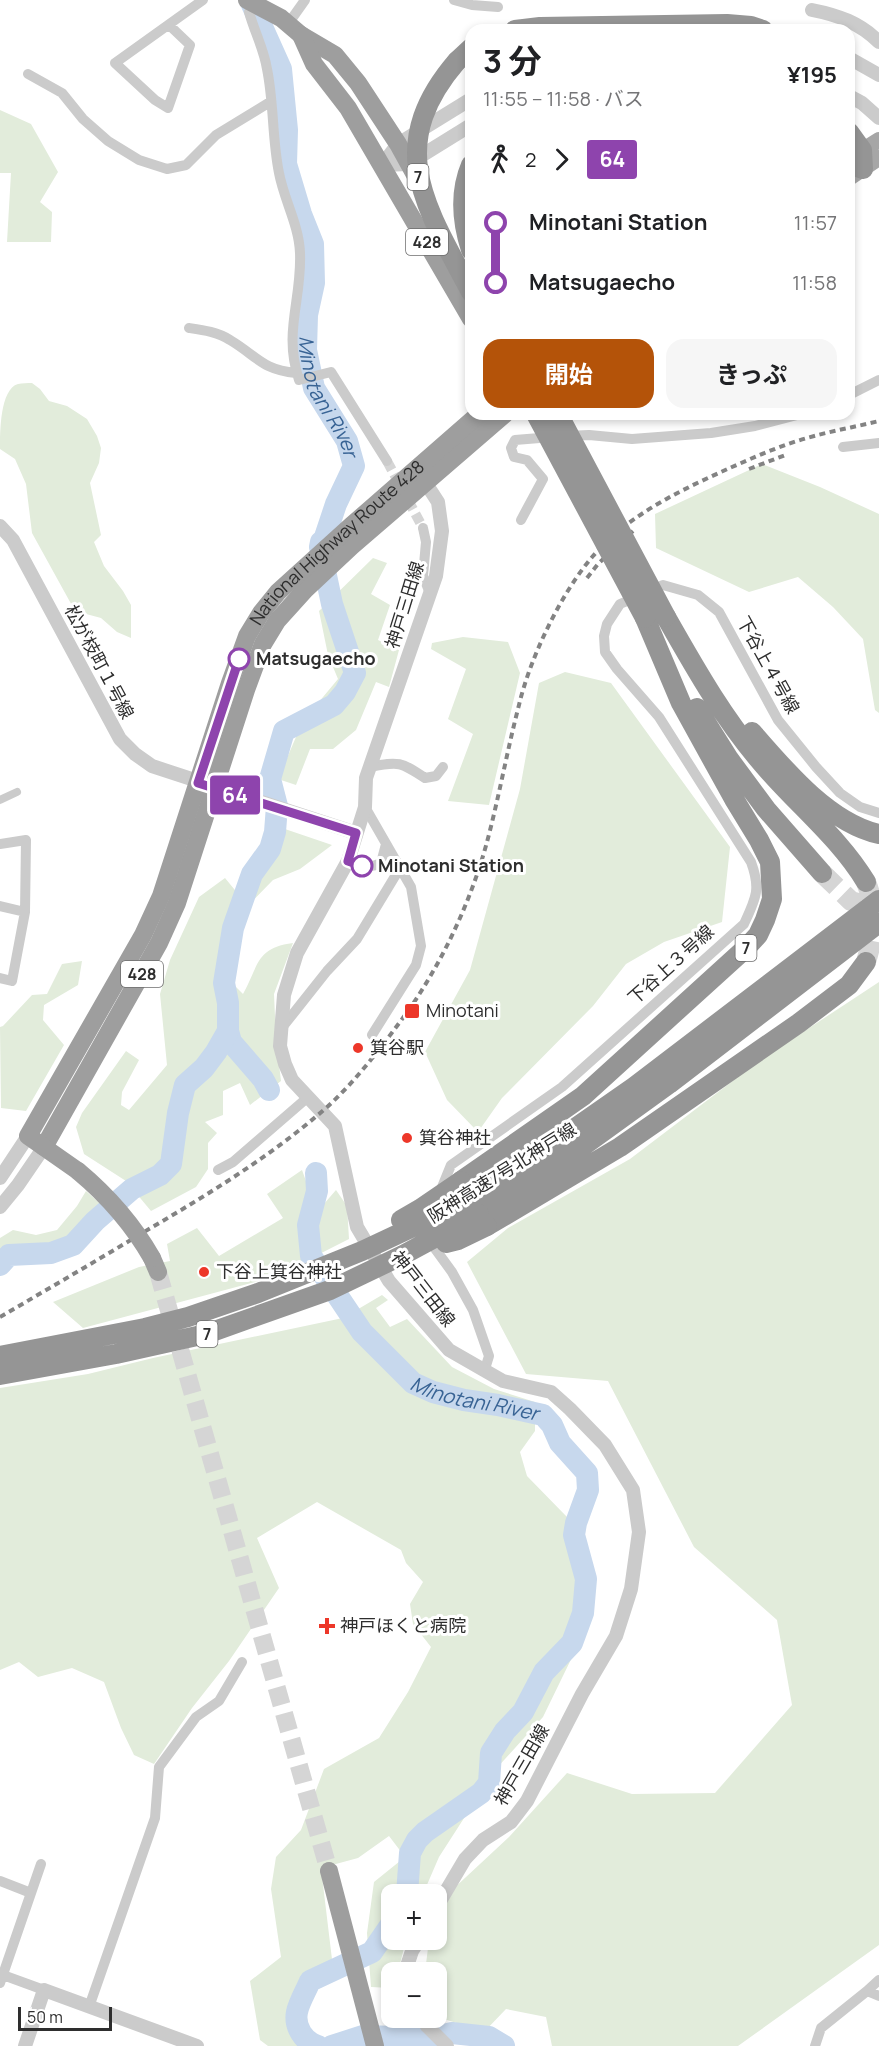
<!DOCTYPE html>
<html lang="ja">
<head>
<meta charset="utf-8">
<style>
  :root { --surface:#fff; --page:#f6f6f6; --text:#202124; --muted:#757577; --accent:#b45309 }
  body { margin:0; font-family:Manrope,"Noto Sans JP",sans-serif; background:var(--page); color:var(--text); height:100vh; display:flex; flex-direction:column; font-size:22px; white-space:nowrap }
  * { box-sizing:border-box; margin:0 }
  p { font-size:20px; color:var(--muted) }
  .icon { flex:none; width:33px; height:33px; fill:none; stroke:currentColor; stroke-width:2; stroke-linecap:round; stroke-linejoin:round }
  .map { position:relative; flex:1; overflow:hidden }
  .drawer { position:absolute; left:465px; top:24px; width:390px; height:396px; display:flex; flex-direction:column; background:var(--surface); border-radius:18px; box-shadow:0 3px 9px #0003 }
  .drawer>* { flex:none }
  .badge { padding:0 12px; border-radius:4px; font-size:21px; line-height:39px }
  .fabs { position:absolute; left:381px; top:1884px; display:grid; gap:12px }
  .fabs a { display:grid; place-items:center; width:66px; height:66px; border-radius:12px; background:var(--surface); box-shadow:0 3px 9px #0003; font-size:30px }
  .scale { position:absolute; left:18px; bottom:15px; width:94px; box-sizing:border-box; padding-left:6px; border:3px solid #2e2e2e; border-top:0; font-size:16px; line-height:21px; white-space:nowrap; color:#2e2e2e; -webkit-text-stroke:4px #fff; paint-order:stroke }
  .map>.badge { position:absolute; translate:-50% -50%; box-shadow:0 0 0 3px #fff }
  .legs { display:flex; align-items:center; gap:9px; height:66px; padding:0 18px; font-size:20px }
  .legs p { margin-inline-start:auto }
  .headline { display:flex; align-items:center; justify-content:space-between; height:102px; padding:0 18px }
  h1 { font-size:33px; font-weight:700; line-height:45px }
  .cta { display:flex; gap:12px; margin-top:auto; padding:12px 18px }
  .cta a { flex:1; height:69px; border-radius:18px; background:var(--accent); color:#fff; font-size:24px; font-weight:700; line-height:69px; text-align:center }
  .cta a+a { background:var(--page); color:var(--text) }
  ul { padding:0 18px; list-style:none }
  li { display:flex; align-items:center; gap:21px; height:60px; font-size:22px }
  li i { display:grid; place-items:center; width:9px; height:100%; margin:0 8px; background:currentColor }
  li i::after { content:''; width:15px; height:15px; margin:-8px; border:4px solid; border-radius:50%; background:var(--surface) }
  li p { margin-inline-start:auto }
  li:first-child i { background:linear-gradient(#0000 50%,currentColor 0) }
  li:last-child i { background:linear-gradient(currentColor 50%,#0000 0) }
  .map>svg:first-child { display:block }
  .green { fill:#e2ecdb }
  .lines { fill:none; stroke-linecap:round; stroke-linejoin:round }
  .river { stroke:#c7d8ed; stroke-width:22 }
  .minor-tunnel { stroke:#d5d5d5; stroke-width:10; stroke-dasharray:10 5; stroke-linecap:butt }
  .trunk-tunnel { stroke:#d5d5d5; stroke-width:18; stroke-dasharray:18 9; stroke-linecap:butt }
  .motorway-tunnel { stroke:#d5d5d5; stroke-width:20; stroke-dasharray:20 10; stroke-linecap:butt }
  .pedestrian { stroke:#cbcbcb; stroke-width:8 }
  .minor { stroke:#cbcbcb; stroke-width:10 }
  .tertiary { stroke:#cbcbcb; stroke-width:14 }
  .primary { stroke:#a6a6a6; stroke-width:16 }
  .trunk { stroke:#9e9e9e; stroke-width:18 }
  .motorway { stroke:#959595; stroke-width:20 }
  .rail { stroke:#838383; stroke-width:4; stroke-dasharray:6 4.5; stroke-linecap:butt }
  .trunk-bridge { stroke:#9e9e9e; stroke-width:18 }
  .motorway-bridge { stroke:#959595; stroke-width:20 }
  .line-1-casing { stroke:#fff; stroke-width:14 }
  .line-1 { stroke:#8e44ad; stroke-width:9 }
  .stop-1-dot { fill:#fff; stroke:#8e44ad; stroke-width:3 }
  .poi-dot { fill:#ed3729; stroke:#fff; stroke-width:2 }
  .labels { text-anchor:middle; stroke-width:6; stroke-linejoin:round; paint-order:stroke }
  .shield { fill:#fff; stroke:#6d6d6d; stroke-width:1.5 }
  .shield-label { font-size:16px; font-weight:bold; fill:#2e2e2e }
  .street-label { font-size:18px; fill:#2e2e2e; stroke:#fff }
  .stop-label { font-size:18px; font-weight:bold; fill:#2e2e2e; stroke:#fff; text-anchor:start }
  .poi-label { font-size:18px; fill:#2e2e2e; stroke:#fff; text-anchor:start }
  .water-label { font-size:20px; font-style:italic; fill:#386394; stroke:#fff }
</style>
</head>
<body>
<div class="map">
<svg width="879" height="2046" viewBox="0 0 879 2046">
  <rect width="100%" height="100%" fill="#fff"/>
  <path class="green" d="M0 110 31 124 58 172 40 202 52 212 51 242H7L11 173H0Z
    M32 383 40 389 49 401 67 406 87 419 97 436 101 448 99 463 90 483 101 535 94 542 104 566 123 591 131 605V638L117 632 101 618 75 611 32 533 26 484 15 459 0 449C0 432 0 389 18 384 22 383 28 383 32 383Z
    M762 464 820 487 879 514V713L875 710 863 639 833 607 798 577 749 592 656 548 655 514Z
    M373 558 387 563 371 594 390 605 378 640 399 650 389 687 376 682 356 730 333 749H310L296 785 278 779 296 737 290 720 318 703 338 679 328 655 319 611Z
    M463 637 508 642 520 673 489 805 448 801 473 734 448 719 466 669 431 649 432 643Z
    M565 672 611 683 730 847 722 922 664 942 626 964 593 1006 502 1098 478 1132 447 1100 425 1052 470 970 520 789 539 683Z
    M282 828 332 845 300 869 273 880 224 930 217 968 243 994C259 966 255 948 293 943L274 994 276 1039 281 1081 250 1105 240 1083 223 1091V1115L205 1122 217 1133 208 1143V1169L196 1187 151 1211 126 1181 84 1154 76 1127 82 1113 126 1051 139 1060 122 1092 121 1105 129 1110 167 1065 160 994 170 960 199 897 225 878 239 895C259 877 277 855 282 828Z
    M82 961 78 985 44 1005 43 1020 64 1045 26 1111 1 1108 0 1027 3 1026 32 995 47 994 62 964Z
    M879 982V1945L738 2046H552L546 2017 506 2009 484 2032 441 2018 437 2007 436 1972H425L429 1940H436L437 1904 509 1837 567 1773 632 1794 715 1793 792 1705 777 1620 694 1547 608 1381 526 1374 467 1262 508 1228 630 1159 759 1061Z
    M302 1170 317 1212 336 1190 347 1206 349 1239 274 1277 83 1328 53 1302 139 1267 170 1261 167 1244 197 1228 219 1256 283 1218 267 1194Z
    M86 1191 105 1208 71 1240 50 1249 9 1251 0 1261V1238L13 1230 36 1235 57 1230 77 1206Z
    M382 1295 388 1300 376 1308 390 1327 407 1319 452 1367 494 1389 535 1402V1431L520 1452 527 1476 567 1517 578 1574V1645L543 1717 495 1770 439 1857 423 1894H392V1940H406L398 1972H392L391 1988 371 1987 367 1933 374 1882 405 1857 389 1836 358 1858 321 1868 334 1976 302 1986 306 2046H268L260 2040 250 1981 281 1957 271 1889 276 1857 301 1830 324 1769 379 1738 408 1692 431 1647 413 1624 410 1604 423 1582 406 1563 401 1550 317 1502 257 1538 279 1588 229 1661 192 1708 154 1764 134 1755 121 1728 104 1682 72 1668 38 1677 19 1662 0 1670V1388L88 1374 153 1358 343 1318Z"/>
  <g class="lines">
    <g class="river">
      <path id="s1" d="M250 0 281 69 287 130 286 164 301 214 313 244 314 283 307 315 306 350 314 388 347 441 354 466 336 504 324 540 321 542 320 547 332 604 355 673 345 692 334 705 284 731 270 779 277 806 275 832 270 849 252 874 233 928 224 983 228 1003V1031L231 1042 263 1079 269 1090"/>
      <path id="s2" d="M316 1173 317 1191 308 1225 311 1256 362 1332 413 1383 433 1392 464 1400 498 1405 543 1415 552 1425 560 1443 587 1473 588 1490 576 1523 574 1535 586 1579 583 1613 572 1643 544 1672 523 1712 505 1731 491 1753 489 1783 481 1793 425 1832 417 1840 410 1853 407 1894"/>
      <path d="M0 1265 9 1255 51 1253 73 1245 95 1221 132 1189 160 1175 171 1164 178 1113 185 1085 204 1068 216 1052 228 1031"/>
      <path d="M318 2046C304 2042 294 2027 297 2012 299 2002 306 1991 310 1981L372 1952 392 1923"/>
      <path d="M332 2046 363 2036 430 2038 452 2033 489 2037 504 2046"/>
    </g>
    <path class="minor-tunnel" d="M387 461 423 528"/>
    <path class="trunk-tunnel" d="M158 1272 329 1871"/>
    <path class="motorway-tunnel" d="M822 873 851 901 879 909
      M866 882C878 912 875 931 866 962"/>
    <path class="pedestrian" d="M0 800 17 792"/>
    <path class="minor" d="M454 0 472 5 498 7
      M257 3 249 12C254 31 264 49 267 69 274 103 272 139 279 173 284 200 299 225 300 253 302 300 283 332 299 380L331 372 387 461
      M288 24 305 0
      M169 25 190 45 168 108 155 100 115 63 203 0
      M28 74 62 93 83 119 108 141 139 160 167 169 186 165 216 135 270 102
      M189 328C203 330 218 332 230 340 257 356 262 370 296 373
      M849 395 879 380
      M567 436 589 435 632 439 711 433 755 426 801 414
      M843 447 879 443
      M521 520 543 479 527 460 514 457 511 448 515 440 552 437
      M423 528 426 542 423 576 430 593
      M650 591 663 585 698 595 719 612 778 720 816 767 840 793 860 807 879 813
      M370 767C399 761 401 762 425 778L436 776 443 767
      M365 807 411 887 421 946 416 965 372 1035
      M0 844 26 840 25 912
      M348 861C360 865 369 869 381 863L386 844
      M0 906 25 912 12 981 0 978
      M281 1029 327 971 357 939 400 868
      M218 1170 233 1162 307 1098
      M440 1192 451 1165 562 1087 744 924C756 898 761 889 751 862L659 717 617 669 605 652 604 636 607 624 620 604 637 597
      M428 1239 452 1272 473 1310 489 1356 485 1369
      M0 1881 31 1893 0 1983
      M31 1893 41 1864
      M0 1974 44 1990
      M867 1991 879 1980
      M89 2007 155 1818 159 1767 196 1717 219 1701 242 1662
      M815 2046 821 2028 867 1991 879 1996"/>
    <path class="tertiary" d="M812 10C838 15 860 23 879 42
      M849 58 879 75
      M849 96 862 103 879 118
      M382 165 398 144 471 99
      M382 165 408 164 471 125
      M425 482 438 502 442 531 436 576 366 778 365 807 348 861 297 953 284 995 280 1046 285 1064 292 1080 335 1126 357 1227 389 1281 449 1350 503 1381 551 1392 570 1409 605 1445 633 1490 639 1532 631 1589 616 1636 582 1694 527 1801 511 1822 483 1840 465 1859 436 1908
      M0 526 13 540 120 739 135 754 152 766 356 833
      M0 1178 28 1136
      M0 1207 18 1185 44 1147
      M405 1972 412 1951 419 1940
      M422 2018 427 2026 447 2046
      M25 2046 44 1990 197 2046"/>
    <path class="primary" d="M852 157 879 140
      M849 178 879 158"/>
    <g class="trunk">
      <path d="M247 0 281 18 301 35 335 55 358 83 398 144 420 184"/>
      <path d="M301 35 314 64 348 108 471 319"/>
      <path d="M44 1147 159 943 177 903 246 690 263 644 277 621 305 590 352 546 505 414"/>
      <path id="s3" d="M78 1171 28 1136 143 935 161 896 230 683 247 636 261 613 278 592 352 525 479 414"/>
      <path d="M152 1258 158 1272"/>
      <path d="M329 1871 375 2046"/>
    </g>
    <path class="motorway" d="M515 30 540 27 727 24 751 26 763 30
      M457 61 471 48
      M849 132 862 150 863 169 849 164
      M471 165C459 193 462 222 471 250
      M666 617C696 670 726 723 767 769 800 807 840 839 866 882
      M697 708 729 759 766 809 822 873
      M752 732C785 770 829 823 879 834
      M461 1181 583 1096 747 947 758 935 765 920 772 899 770 862 759 840 734 799 681 703 645 618
      M472 1196 558 1140 634 1087 879 900
      M479 1214 575 1152 669 1084 879 923
      M487 1226 620 1147 799 1023 849 985 866 962"/>
    <path class="rail" d="M749 469 788 454
      M587 578 598 564 633 531
      M0 1317C48 1289 96 1261 144 1232 207 1195 270 1157 326 1108 357 1080 383 1045 408 1011 443 961 471 901 487 842 499 797 507 751 519 705 530 658 561 593 593 556 629 514 683 489 732 467 757 456 782 445 807 438 831 431 855 427 879 421"/>
    <path class="trunk-bridge" d="M78 1171C108 1196 132 1223 152 1258"/>
    <path class="motorway-bridge" d="M457 61C383 147 426 207 471 292
      M536 414 645 618
      M558 414 666 617
      M401 1220 420 1209 461 1181
      M446 1243 458 1240 487 1226
      M0 1356 145 1328 188 1317 258 1293 362 1251 428 1220 472 1196
      M0 1375 116 1354 206 1334 330 1290 403 1255 479 1214"/>
  </g>
  <g class="lines">
    <defs>
      <path id="line-1" d="M239 659 198 783 356 833 348 861 362 866"/>
    </defs>
    <use href="#line-1" class="line-1-casing"/>
    <use href="#line-1" class="line-1"/>
  </g>
  <g class="stop-1-dot">
    <circle cx="239" cy="659" r="10"/>
    <circle cx="362" cy="866" r="10"/>
  </g>
  <g class="poi-dot">
    <rect x="404" y="1003" width="16" height="16" rx="3"/>
    <circle cx="358" cy="1048" r="6"/>
    <circle cx="407" cy="1138" r="6"/>
    <circle cx="204" cy="1272" r="6"/>
    <path d="M324 1617h6v6h6v6h-6v6h-6v-6h-6v-6h6z"/>
  </g>
  <g class="labels">
    <g class="shield">
      <rect x="407.5" y="164" width="21" height="26" rx="4.5"/>
      <rect x="406" y="229" width="42" height="26" rx="4.5"/>
      <rect x="735.5" y="935" width="21" height="26" rx="4.5"/>
      <rect x="121" y="961" width="42" height="26" rx="4.5"/>
      <rect x="196.5" y="1321" width="21" height="26" rx="4.5"/>
    </g>
    <g class="shield-label">
      <text x="418" y="183">7</text>
      <text x="427" y="248">428</text>
      <text x="746" y="954">7</text>
      <text x="142" y="980">428</text>
      <text x="207" y="1340">7</text>
    </g>
    <g class="street-label">
      <text dy="6" stroke="none"><textPath href="#s3" startOffset="740">National Highway Route 428</textPath></text>
      <text transform="translate(405 605) rotate(-73)" y="6">神戸三田線</text>
      <text transform="translate(99 662) rotate(62)" y="6">松が枝町１号線</text>
      <text transform="translate(768 665) rotate(61)" y="6">下谷上４号線</text>
      <text transform="translate(671 965) rotate(-42)" y="6">下谷上３号線</text>
      <text transform="translate(502 1173) rotate(-32)" y="6">阪神高速7号北神戸線</text>
      <text transform="translate(423 1289) rotate(52)" y="6">神戸三田線</text>
      <text transform="translate(522 1765) rotate(-60)" y="6">神戸三田線</text>
    </g>
    <g class="stop-label">
      <text x="256" y="665">Matsugaecho</text>
      <text x="378" y="872">Minotani Station</text>
    </g>
    <g class="poi-label">
      <text x="426" y="1017">Minotani</text>
      <text x="370" y="1054">箕谷駅</text>
      <text x="419" y="1144">箕谷神社</text>
      <text x="216" y="1278">下谷上箕谷神社</text>
      <text x="340" y="1632">神戸ほくと病院</text>
    </g>
    <g class="water-label">
      <text dy="7" stroke="none"><textPath href="#s1" startOffset="414">Minotani River</textPath></text>
      <text dy="7" stroke="none"><textPath href="#s2" startOffset="312">Minotani River</textPath></text>
    </g>
  </g>
</svg>
<div class="fabs">
<a>+</a>
<a>−</a>
</div>
<div class="scale">50 m</div>
<b class="badge" style="left:235px;top:795px;background:#8e44ad;color:#fff">64</b>
<section class="drawer">
<div class="headline"><div><h1>3 分</h1><p>11:55 – 11:58 · バス</p></div><b>¥195</b></div>
<div class="legs"><svg class="icon" aria-label="walk" viewBox="0 0 24 24"><circle cx="13" cy="4" r="2"/><path d="M13 8l-2 6 4 7M11 14l-3 7M7 12l3-4h3l4 4"/></svg>2<svg class="icon" aria-label="forward" viewBox="0 0 24 24"><path d="M9 5l7 7-7 7"/></svg><b class="badge" style="background:#8e44ad;color:#fff">64</b></div>
<ul>
<li><i style="color:#8e44ad"></i><b>Minotani Station</b><p>11:57</p></li>
<li><i style="color:#8e44ad"></i><b>Matsugaecho</b><p>11:58</p></li>
</ul>
<div class="cta"><a>開始</a><a>きっぷ</a></div>
</section>
</div>
</body>
</html>
